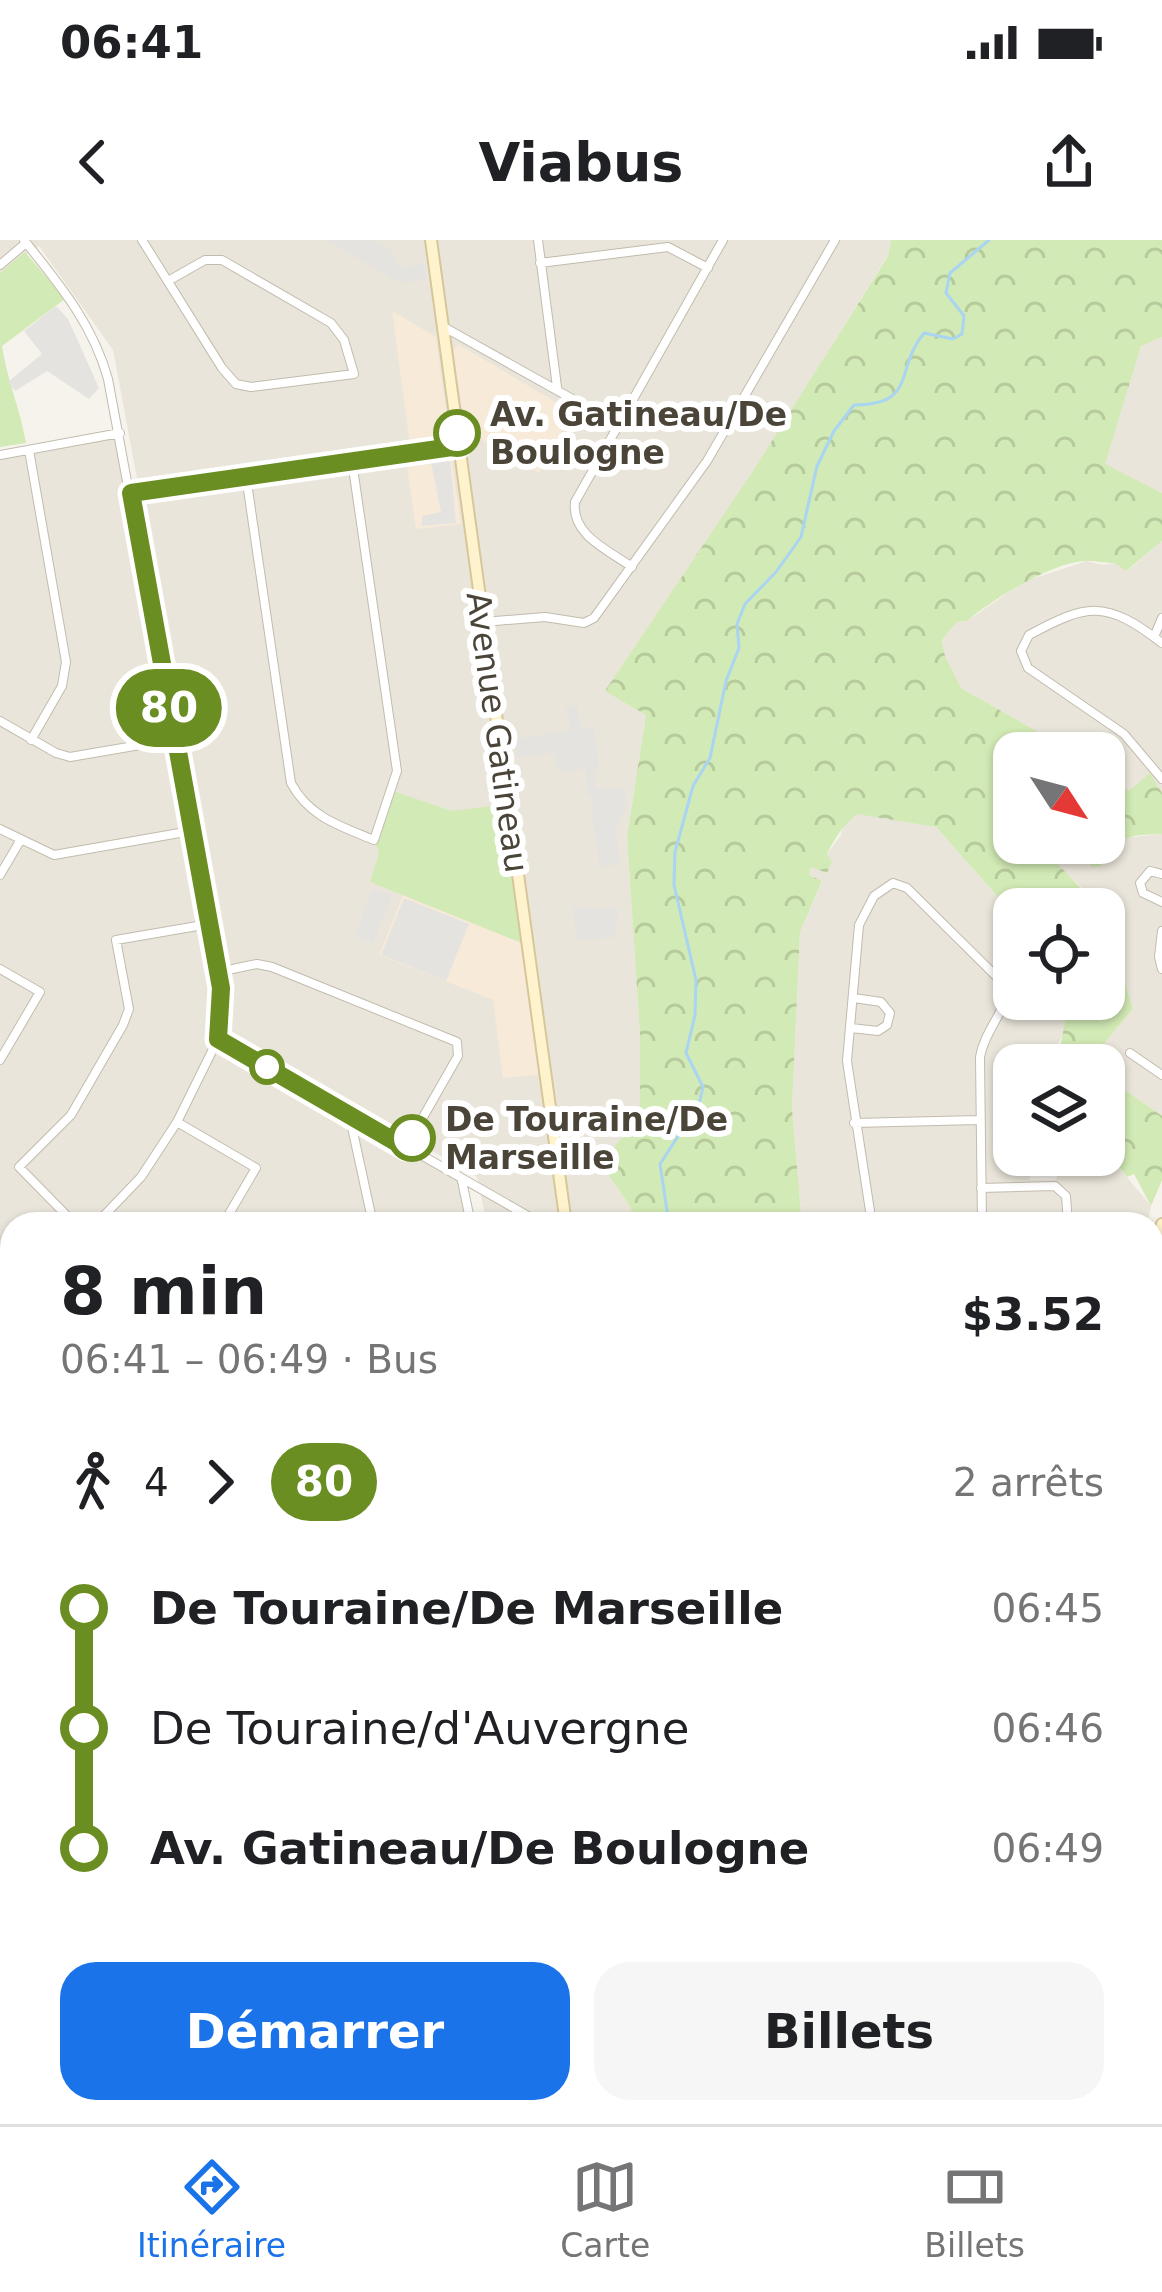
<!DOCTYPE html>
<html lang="fr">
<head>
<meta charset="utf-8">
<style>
  :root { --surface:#fff; --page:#f6f6f6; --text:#202124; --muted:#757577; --line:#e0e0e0; --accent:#1a73e8 }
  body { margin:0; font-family:"DejaVu Sans",sans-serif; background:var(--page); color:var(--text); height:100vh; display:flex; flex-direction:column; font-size:45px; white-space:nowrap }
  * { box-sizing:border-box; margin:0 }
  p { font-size:39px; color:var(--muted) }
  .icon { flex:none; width:66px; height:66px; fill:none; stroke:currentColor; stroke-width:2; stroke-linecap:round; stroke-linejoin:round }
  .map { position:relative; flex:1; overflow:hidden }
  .details { position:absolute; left:0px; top:972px; width:1164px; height:912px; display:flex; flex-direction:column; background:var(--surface); border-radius:36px 36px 0 0; box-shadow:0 3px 9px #0004 }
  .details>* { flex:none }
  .badge { padding:0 24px; border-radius:39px; font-size:42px; line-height:78px }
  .needle { width:78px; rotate:126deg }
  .tools { position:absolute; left:993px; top:492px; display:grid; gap:24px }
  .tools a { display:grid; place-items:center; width:132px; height:132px; border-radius:24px; background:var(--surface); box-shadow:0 3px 9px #0004; font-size:60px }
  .map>.badge { position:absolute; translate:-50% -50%; box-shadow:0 0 0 6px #fff }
  .legs { display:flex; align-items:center; gap:18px; height:132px; padding:0 60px; font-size:39px }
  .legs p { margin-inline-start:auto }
  .head { display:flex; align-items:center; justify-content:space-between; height:204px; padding:0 60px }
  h1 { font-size:66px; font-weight:700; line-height:90px }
  .action { display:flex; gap:24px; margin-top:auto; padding:24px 60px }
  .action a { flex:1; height:138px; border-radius:36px; background:var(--accent); color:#fff; font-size:48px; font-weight:700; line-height:138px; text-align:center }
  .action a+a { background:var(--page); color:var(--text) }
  ul { padding:0 60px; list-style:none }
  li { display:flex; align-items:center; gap:42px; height:120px; font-size:45px }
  li i { display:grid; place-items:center; width:18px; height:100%; margin:0 15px; background:currentColor }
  li i::after { content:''; width:30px; height:30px; margin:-15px; border:9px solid; border-radius:50%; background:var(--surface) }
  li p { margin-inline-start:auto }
  li:first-child i { background:linear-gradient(#0000 50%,currentColor 0) }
  li:last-child i { background:linear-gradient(currentColor 50%,#0000 0) }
  .status { display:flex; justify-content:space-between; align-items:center; height:84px; padding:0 60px; background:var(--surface); direction:ltr }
  .status svg { height:33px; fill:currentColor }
  header { display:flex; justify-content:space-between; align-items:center; height:156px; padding:0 60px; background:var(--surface); font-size:54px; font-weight:700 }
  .menu { display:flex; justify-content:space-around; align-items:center; height:168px; border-top:3px solid var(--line); background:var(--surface); font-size:33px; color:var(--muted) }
  .menu a { display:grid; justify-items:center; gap:6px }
  .menu .active { color:var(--accent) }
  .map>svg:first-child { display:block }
  .residential { fill:#eae5da }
  .commercial { fill:#f7ead8 }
  .education { fill:#efe8d6 }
  .grass { fill:url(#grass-dots) }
  .forest { fill:url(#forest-crowns) }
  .park { fill:#d2eab5 }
  .parking { fill:#e5e3e0 }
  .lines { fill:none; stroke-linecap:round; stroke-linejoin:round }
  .stream { stroke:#a9d4f2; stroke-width:3 }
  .street-casing { stroke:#c2bbae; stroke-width:10 }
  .secondary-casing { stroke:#d6c79b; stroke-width:14 }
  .highway-casing { stroke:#e0a43c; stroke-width:16 }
  .street { stroke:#fff; stroke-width:8 }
  .secondary { stroke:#fff3cd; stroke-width:10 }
  .highway { stroke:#ffcf6e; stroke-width:14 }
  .line-1-casing { stroke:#fff; stroke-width:27 }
  .line-1 { stroke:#6b8e23; stroke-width:18 }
  .stop-1-dot { fill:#fff; stroke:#6b8e23; stroke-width:6 }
  .labels { text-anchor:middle; stroke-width:12; stroke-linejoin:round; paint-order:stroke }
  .stop-label { font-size:33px; font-weight:bold; fill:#4b4439; stroke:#fff; text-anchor:start }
  .street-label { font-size:33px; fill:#4b4439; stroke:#fff }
</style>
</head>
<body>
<div class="status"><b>06:41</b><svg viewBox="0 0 49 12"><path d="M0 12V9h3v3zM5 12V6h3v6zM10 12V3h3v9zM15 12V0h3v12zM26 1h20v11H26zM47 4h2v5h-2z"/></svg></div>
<header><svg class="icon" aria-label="back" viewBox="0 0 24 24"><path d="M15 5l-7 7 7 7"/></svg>Viabus<svg class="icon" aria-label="share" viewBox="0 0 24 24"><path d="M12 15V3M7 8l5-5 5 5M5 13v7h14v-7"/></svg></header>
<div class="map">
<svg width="1162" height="1884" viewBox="0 0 1162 1884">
  <defs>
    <pattern id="grass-dots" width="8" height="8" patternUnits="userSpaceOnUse" patternTransform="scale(3)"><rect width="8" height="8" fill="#d2eab5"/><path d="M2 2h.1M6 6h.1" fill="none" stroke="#b6ca9c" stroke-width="1.8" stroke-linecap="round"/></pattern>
    <pattern id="forest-crowns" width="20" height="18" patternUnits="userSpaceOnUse" patternTransform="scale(3)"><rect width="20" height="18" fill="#d2eab5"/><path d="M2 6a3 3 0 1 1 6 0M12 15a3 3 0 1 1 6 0" fill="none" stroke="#b6ca9c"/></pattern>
  </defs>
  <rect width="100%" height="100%" fill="#f6f3ec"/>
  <path class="residential" d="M0 0H891L888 15 754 231 606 450 646 475 627 597 640 795V878L614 907 604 928 631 968 632 984H487L477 937 232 796 231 741 113 110 39 6 0 33Z
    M1162 97V253L1104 225 1141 106Z
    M120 193 218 732 219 799 461 940 471 984H12V1319L0 1312V215Z
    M1162 301V553L1150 534 1129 552 1104 530V513H1075L961 448 945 416 942 400 957 382 967 381 1025 341 1087 321 1102 325 1115 323 1127 331Z
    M857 573 936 587 1014 675V759H1058L1057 769 1073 766 1060 801 1047 815 1029 818 1028 825H1014V915H1031L1030 940H1055L1070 915H1104V910L1151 966 1147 984H802L792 868 800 692 822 642 809 635 811 626 827 614 841 595 844 584Z
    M1162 594V876L1104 835 1101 825 1106 801 1133 769 1104 669 1052 619 1061 609 1077 622 1123 598Z
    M1152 1176 1162 1187V1632L1152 1631Z
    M0 1438 12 1445V1872H749L766 1884H0Z"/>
  <path class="commercial" d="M392 71 436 97 450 200 410 205Z
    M458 104 572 172 539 233 466 191 453 112Z
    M451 214 461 284 416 289 406 220Z
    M403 655 527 705 530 774 539 835 503 838 493 760 379 715Z"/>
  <path class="education" d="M0 1797 12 1804V1872H71L0 1884Z"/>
  <path class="grass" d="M1162 1836V1884H1029L1050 1872H1152V1837Z"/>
  <path class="forest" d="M891 0H1162V97L1141 106 1105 224 1162 253V301L1126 331 1115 323C1103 323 1099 321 1088 321 1055 320 992 360 967 381L957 382 942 400 945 416 961 448 1075 513H1014V603H1104V530L1129 551 1150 533 1162 553V594C1129 595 1115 596 1100 627H1092L1086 619 1077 622 1061 610 1052 618 1101 669H1014V675L936 587 857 574C845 583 834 599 827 614L832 622 827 633 811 627 809 635 822 641 800 692 792 868 802 984H632L631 968 604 928 614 907 640 878V795L627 597 646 475 605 451 753 231 888 16Z
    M1104 672 1133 769 1106 801 1101 825H1057L1066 776 1071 768 1057 770 1058 759H1104Z
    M1104 835 1162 876V940L1151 966 1134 934 1127 937 1104 908Z"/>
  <path class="park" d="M25 12 65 59 2 106C7 140 20 168 26 203L0 207V33Z
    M393 551 452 571 509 564 527 705 370 642 379 613 374 600Z"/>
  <path class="parking" d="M326 0H373L392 11 399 28 424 23 427 39 400 43Z
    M56 66 68 79 99 148 89 159 47 131 15 151 8 142 42 114 24 91Z
    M450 219 456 283 422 286V276L441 272 431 222Z
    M577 465 580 487 594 488 599 529 594 531 596 548H626L625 568 616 588 620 624 600 627 590 563 594 561 588 553 585 529 558 532 554 513 517 517 514 499 571 490 565 467Z
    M373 649 392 655 373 703 354 696Z
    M404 658 469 684 446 741 381 715Z
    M573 667 619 669 615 697 576 700Z"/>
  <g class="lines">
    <path class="stream" d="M669 984 660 924 699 864 703 847 686 813 695 775 696 740 674 645 675 612 693 546 710 518 726 441 739 408 737 384 745 364 776 332 801 297 817 226 834 191 854 165C918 165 894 129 924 93L953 99 962 94 964 76 946 53 950 33 989 0
      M1120 1872 1128 1884"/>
    <defs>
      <path id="street" d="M24 0C59 44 93 84 108 139L221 748 218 799 177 882 141 937 96 984
        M142 0 222 128 236 144 251 147 354 134 344 100 331 83 222 20H205L168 41
        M538 0 557 147
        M540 23 668 7 708 28
        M0 25 26 3
        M442 86 619 185
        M29 210 66 422 62 446 31 500
        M0 215 120 193
        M246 236 291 543C309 577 340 586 374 600L397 531 352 221
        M131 253 459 206
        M632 327C608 310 571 295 575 262L723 0
        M483 382 545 377 584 383 594 378 707 221 835 0
        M1154 397 1162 378
        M1162 403C1106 360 1088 363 1029 395L1021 411 1028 428 1124 494 1162 539
        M0 481 56 513 70 517 175 499
        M0 589 54 615 191 591
        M1162 634 1150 631 1140 643 1143 653 1162 662
        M0 635 20 601
        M1162 691 1159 717 1162 729
        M0 729 40 752 0 820
        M218 732 257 724 272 727 457 802 458 816 406 907
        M851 788 878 791 887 785 890 773 881 762 854 758
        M218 799 542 984
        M1130 813 1162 835
        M350 878 373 984
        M177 882 256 928 223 984
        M854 883 978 880
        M462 941 471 984
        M981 948 1055 946 1066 956 1068 984
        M75 984 19 927 71 875 123 785 129 769 116 700 209 684
        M872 984 847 821 859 685 874 656 893 643 907 648 1007 747C1007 771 984 791 980 817L982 984
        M0 1036 12 1048
        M0 1077 12 1065
        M0 1140 12 1156
        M0 1171 10 1154
        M0 1261 12 1268
        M1152 1298 1162 1303
        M1152 1450 1162 1444
        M1152 1534 1162 1536
        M0 1540 12 1518
        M0 1616 12 1623
        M1152 1622 1162 1624
        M0 1700 12 1707
        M0 1787 12 1794
        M299 1872 320 1884
        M451 1872 472 1884
        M631 1872 652 1884
        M61 1884 110 1872
        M341 1884 347 1872"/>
      <path id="secondary" d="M431 0 566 984
        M1152 1015 1162 984
        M1152 1156 1162 1178
        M1152 1720 1162 1734
        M1152 1762 1162 1754
        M1152 1778 1162 1771
        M987 1884 1003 1872
        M1013 1884 1029 1872"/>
      <path id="highway" d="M0 1361 12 1368
        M0 1391 12 1398
        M1152 1829 1162 1828
        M787 1872 803 1884
        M841 1872 863 1884
        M894 1872 915 1884"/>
    </defs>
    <use href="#street" class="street-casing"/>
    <use href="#secondary" class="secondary-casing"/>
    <use href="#highway" class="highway-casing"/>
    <use href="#street" class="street"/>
    <use href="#secondary" class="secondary"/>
    <use href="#highway" class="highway"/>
  </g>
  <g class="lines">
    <defs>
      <path id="line-1" d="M412 898 406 908 218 799 221 748 131 253 459 206 457 193"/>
    </defs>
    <use href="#line-1" class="line-1-casing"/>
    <use href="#line-1" class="line-1"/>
  </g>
  <g class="stop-1-dot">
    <circle cx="457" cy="193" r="21"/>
    <circle cx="267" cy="827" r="15"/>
    <circle cx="412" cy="898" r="21"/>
  </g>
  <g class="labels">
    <g class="stop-label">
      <text x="490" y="186">Av. Gatineau/De<tspan x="490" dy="38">Boulogne</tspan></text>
      <text x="445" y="891">De Touraine/De<tspan x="445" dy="38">Marseille</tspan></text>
    </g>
    <g class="street-label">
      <text transform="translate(498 492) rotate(82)" y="12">Avenue Gatineau</text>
    </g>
  </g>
</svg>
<div class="tools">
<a><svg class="needle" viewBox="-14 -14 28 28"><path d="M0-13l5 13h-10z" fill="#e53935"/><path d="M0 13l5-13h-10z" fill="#757577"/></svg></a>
<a><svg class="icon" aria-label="locate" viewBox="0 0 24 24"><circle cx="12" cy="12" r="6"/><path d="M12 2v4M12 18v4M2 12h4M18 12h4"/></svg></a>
<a><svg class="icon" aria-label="layers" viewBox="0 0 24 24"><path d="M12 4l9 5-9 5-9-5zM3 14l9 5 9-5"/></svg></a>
</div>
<b class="badge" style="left:169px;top:468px;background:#6b8e23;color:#fff">80</b>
<section class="details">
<div class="head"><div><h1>8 min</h1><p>06:41 – 06:49 · Bus</p></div><b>$3.52</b></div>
<div class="legs"><svg class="icon" aria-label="walk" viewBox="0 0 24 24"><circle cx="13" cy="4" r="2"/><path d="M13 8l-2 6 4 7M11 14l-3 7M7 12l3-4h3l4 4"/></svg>4<svg class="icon" aria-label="forward" viewBox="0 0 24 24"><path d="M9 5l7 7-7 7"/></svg><b class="badge" style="background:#6b8e23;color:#fff">80</b><p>2 arrêts</p></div>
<ul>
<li><i style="color:#6b8e23"></i><b>De Touraine/De Marseille</b><p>06:45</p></li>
<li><i style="color:#6b8e23"></i><span>De Touraine/d'Auvergne</span><p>06:46</p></li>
<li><i style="color:#6b8e23"></i><b>Av. Gatineau/De Boulogne</b><p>06:49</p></li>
</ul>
<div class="action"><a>Démarrer</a><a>Billets</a></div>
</section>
</div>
<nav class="menu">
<a class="active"><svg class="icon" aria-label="directions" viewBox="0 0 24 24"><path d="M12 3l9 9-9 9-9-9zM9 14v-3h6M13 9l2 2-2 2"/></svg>Itinéraire</a>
<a><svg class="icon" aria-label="map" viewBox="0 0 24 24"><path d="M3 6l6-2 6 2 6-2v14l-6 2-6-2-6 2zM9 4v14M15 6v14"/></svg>Carte</a>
<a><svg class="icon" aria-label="tickets" viewBox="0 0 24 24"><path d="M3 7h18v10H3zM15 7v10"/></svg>Billets</a>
</nav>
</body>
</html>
